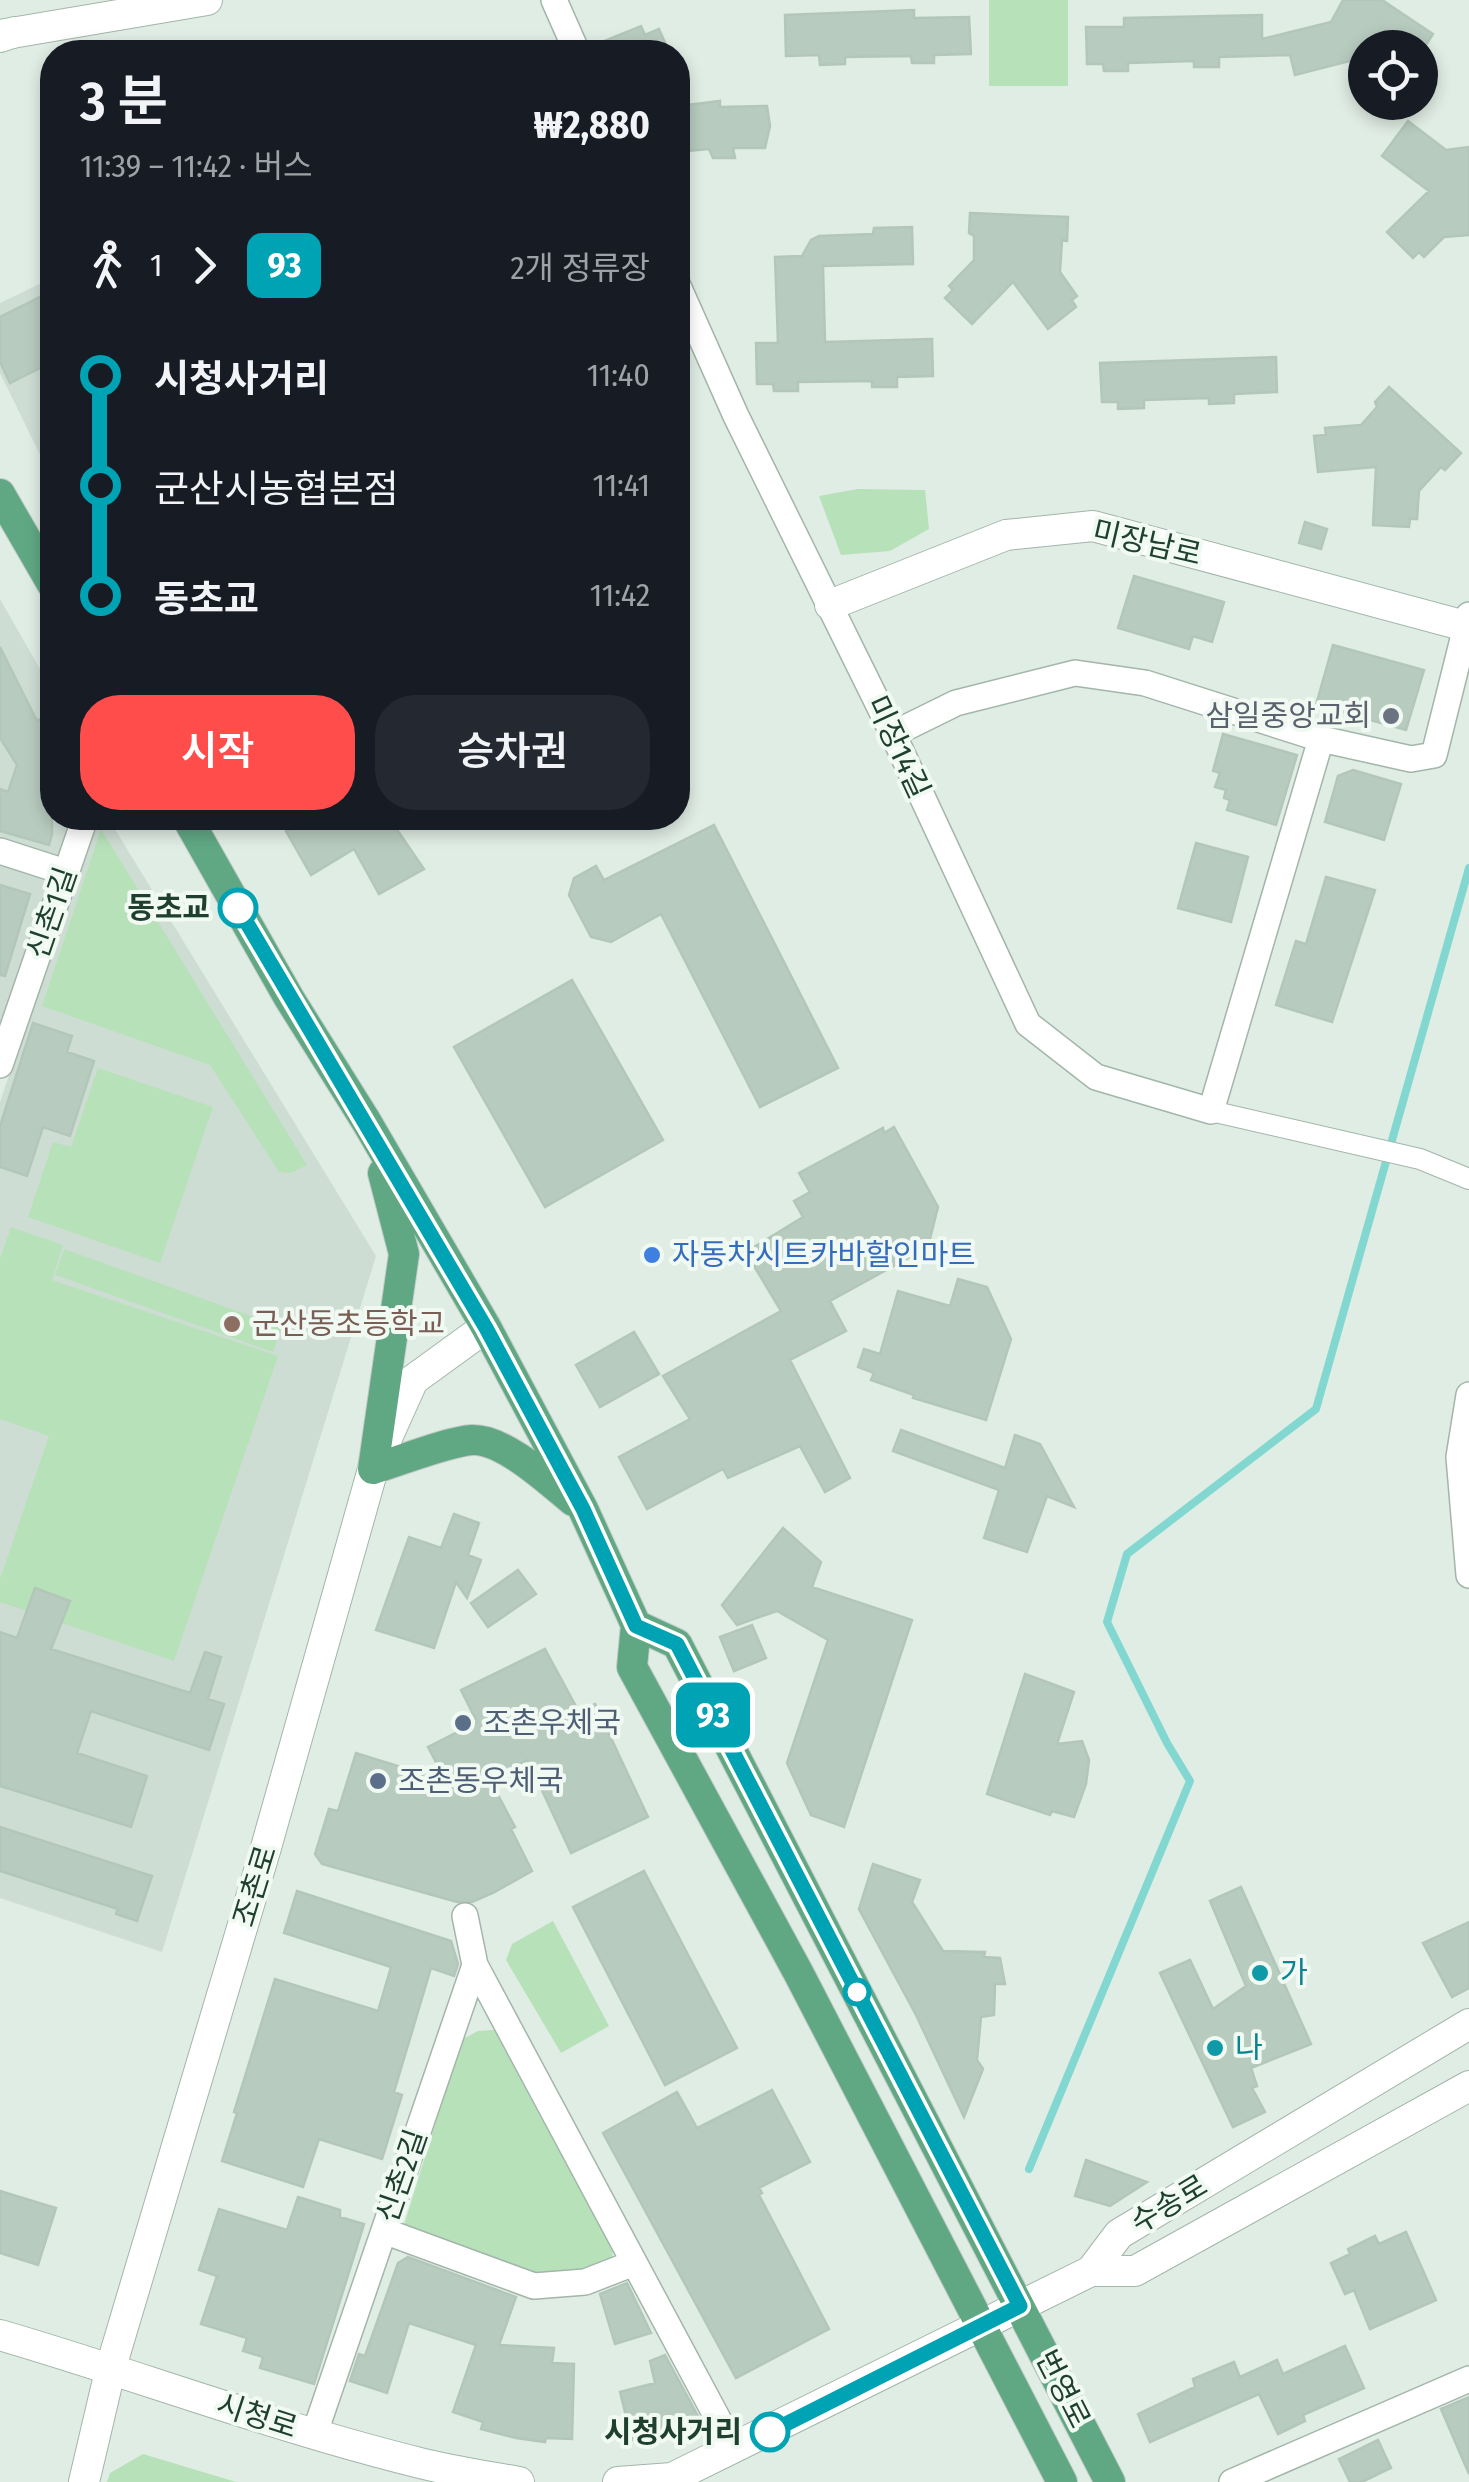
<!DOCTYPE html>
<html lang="ko">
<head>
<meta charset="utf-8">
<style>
  :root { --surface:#171b24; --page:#242831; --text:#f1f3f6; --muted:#9ea1a6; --accent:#ff4d4c }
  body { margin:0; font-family:"Fira Sans Condensed","Noto Sans KR",sans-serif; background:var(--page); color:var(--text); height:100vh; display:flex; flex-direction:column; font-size:38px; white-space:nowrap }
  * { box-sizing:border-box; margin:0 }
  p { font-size:32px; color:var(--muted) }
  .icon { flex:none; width:55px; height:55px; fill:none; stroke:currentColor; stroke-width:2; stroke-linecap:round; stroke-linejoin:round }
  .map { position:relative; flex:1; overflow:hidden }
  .panel { position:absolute; left:40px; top:40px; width:650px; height:790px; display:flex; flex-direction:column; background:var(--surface); border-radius:40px; box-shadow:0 5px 15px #0003 }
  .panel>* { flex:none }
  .badge { padding:0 20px; border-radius:15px; font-size:35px; line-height:65px }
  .controls { position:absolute; left:1348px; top:30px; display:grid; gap:20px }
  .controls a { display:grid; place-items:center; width:90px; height:90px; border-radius:50%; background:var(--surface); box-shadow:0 5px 15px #0003; font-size:50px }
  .map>.badge { position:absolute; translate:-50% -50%; box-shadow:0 0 0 5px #fff }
  .legs { display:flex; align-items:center; gap:15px; height:110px; padding:0 40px; font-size:32px }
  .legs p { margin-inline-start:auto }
  .headline { display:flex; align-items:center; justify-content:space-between; height:170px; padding:0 40px }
  h1 { font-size:55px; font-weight:600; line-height:75px }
  .button { display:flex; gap:20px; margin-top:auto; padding:20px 40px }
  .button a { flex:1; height:115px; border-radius:40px; background:var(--accent); color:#fff; font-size:40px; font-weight:600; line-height:115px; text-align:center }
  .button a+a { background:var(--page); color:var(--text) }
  ul { padding:0 40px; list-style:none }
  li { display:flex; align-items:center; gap:35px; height:110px; font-size:38px }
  li i { display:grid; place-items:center; width:15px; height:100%; margin:0 12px; background:currentColor }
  li i::after { content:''; width:25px; height:25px; margin:-12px; border:8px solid; border-radius:50%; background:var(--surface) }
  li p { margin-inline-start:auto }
  li:first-child i { background:linear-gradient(#0000 50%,currentColor 0) }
  li:last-child i { background:linear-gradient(currentColor 50%,#0000 0) }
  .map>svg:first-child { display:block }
  .built { fill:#ceddd3 }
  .green { fill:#b7e1b8 }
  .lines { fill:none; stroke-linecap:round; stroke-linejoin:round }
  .stream { stroke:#82d8d1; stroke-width:8 }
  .building { fill:#b8cbbf; stroke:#b2c7b9; stroke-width:2.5 }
  .pedestrian-casing { stroke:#a2b6aa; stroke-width:22 }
  .minor-casing { stroke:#a2b6aa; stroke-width:28 }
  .tertiary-casing { stroke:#a2b6aa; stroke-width:32 }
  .secondary-casing { stroke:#a0bdac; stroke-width:32 }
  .primary-casing { stroke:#c0cac5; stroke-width:32 }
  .pedestrian { stroke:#fff; stroke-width:20 }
  .minor { stroke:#fff; stroke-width:25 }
  .tertiary { stroke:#fff; stroke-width:30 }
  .secondary { stroke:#fff; stroke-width:30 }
  .primary { stroke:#60a884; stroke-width:30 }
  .line-1-casing { stroke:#fff; stroke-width:22 }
  .line-1 { stroke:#00a3b4; stroke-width:15 }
  .worship-dot { fill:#6b7280; stroke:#f1f9f3; stroke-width:4 }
  .stop-1-dot { fill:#fff; stroke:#00a3b4; stroke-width:5 }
  .shop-dot { fill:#3f7fe0; stroke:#f1f9f3; stroke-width:4 }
  .education-dot { fill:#8d6e63; stroke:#f1f9f3; stroke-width:4 }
  .service-dot { fill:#5c6f8a; stroke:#f1f9f3; stroke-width:4 }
  .culture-dot { fill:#0f9aa8; stroke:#f1f9f3; stroke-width:4 }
  .labels { text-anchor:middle; stroke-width:8; stroke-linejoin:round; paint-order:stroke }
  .street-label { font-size:30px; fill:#1f402f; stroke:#f1f9f3 }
  .worship-label { font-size:30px; fill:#5b616d; stroke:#f1f9f3; text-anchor:end }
  .stop-label { font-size:30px; font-weight:bold; fill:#1f402f; stroke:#f1f9f3; text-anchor:end }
  .shop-label { font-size:30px; fill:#366cbe; stroke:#f1f9f3; text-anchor:start }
  .education-label { font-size:30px; fill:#785e54; stroke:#f1f9f3; text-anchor:start }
  .service-label { font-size:30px; fill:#4e5e75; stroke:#f1f9f3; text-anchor:start }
  .culture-label { font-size:30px; fill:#0d838f; stroke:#f1f9f3; text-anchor:start }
</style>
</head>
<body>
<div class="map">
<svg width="1469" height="2482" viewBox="0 0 1469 2482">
  <rect width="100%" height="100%" fill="#e0ede4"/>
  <path class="built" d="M52 278V479L0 373V303Z
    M0 599 52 690V818H73L0 1023Z
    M96 818H108L376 1256 162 1952 0 1898V1102Z"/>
  <path class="green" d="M989 0H1068V86H989Z
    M858 489 925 490 929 529 890 551 841 555 819 496Z
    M101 829 307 1165 291 1173 279 1172 210 1065 42 1006Z
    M98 1068 213 1107 160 1263 28 1217 53 1142 71 1147Z
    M11 1227 63 1245 52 1280 278 1356 174 1661 0 1602V1579L49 1436 0 1419V1258Z
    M64 1249 282 1327 273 1352 55 1275Z
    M553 1921 609 2026 561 2053 506 1960 512 1944Z
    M493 2030 503 2037 613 2244 612 2262 582 2271 538 2277 411 2233 404 2225 461 2040 478 2031Z
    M143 2454 236 2482H107L110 2473Z"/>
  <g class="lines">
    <path class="stream" d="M1029 2169 1190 1781 1167 1743 1107 1622 1127 1554 1316 1409 1469 868"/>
  </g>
  <path class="building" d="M1343 0H1382L1433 34 1424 48H1365V57L1295 75 1290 55 1219 57V67H1194V61L1128 63V71H1104L1103 64H1087L1086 27H1124V18L1262 15V39L1331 22Z
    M914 10V18L969 17 971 54 934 55V63H912L911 56 845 57V64L820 65 819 55 786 56 785 15Z
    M641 26 645 35 659 29 669 52H593L592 46Z
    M720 101V107L767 106 770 126 765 148H733L735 158H713L709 149 688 151 686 105Z
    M1408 121 1446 150 1469 147V235L1444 237 1424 257 1419 252 1413 258 1387 232 1429 191 1382 156Z
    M970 213 1068 217 1067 241 1062 240 1060 272 1077 296 1072 300 1076 307 1048 329 1013 282 972 324 945 298 953 290 949 286 974 260V236L969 233Z
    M912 227 913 264 823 266 825 342 932 339 933 376 897 377V387H872V381L798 382V391H774L773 384H757L756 343H778L775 257 802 256 811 240 819 236 873 234 874 228Z
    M52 291V362L10 383 0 362V317Z
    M1276 357 1277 392 1234 394V403L1209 404V398L1144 400V408L1118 409V402H1102L1100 363Z
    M1389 387 1461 453 1445 470 1441 467 1419 491 1417 519H1410L1409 527 1373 525 1376 467 1318 472 1314 436 1326 435 1325 428 1361 425 1377 407 1375 402Z
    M1305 522 1327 529 1321 549 1299 543Z
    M1134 576 1224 602 1212 642 1193 636 1189 649 1118 628Z
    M1333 645 1424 670 1406 730 1316 705Z
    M0 647 37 721 42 718 52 734V834L49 845 0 831V789L8 792 17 765 0 738Z
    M1223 734 1297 755 1276 825 1227 810 1230 800 1224 798 1226 790 1215 787 1220 773 1213 771Z
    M1353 770 1401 784 1384 840 1325 822 1338 776Z
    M317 818H389L424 869 379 894 354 849 311 875 286 831Z
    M714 825 838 1068 760 1107 661 914 611 942 591 937 569 895 574 878 596 866 604 880Z
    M1196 843 1248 857 1231 922 1178 908Z
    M1326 877 1375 890 1332 1022 1276 1005 1296 941 1306 944Z
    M0 885 30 894 5 976 0 975Z
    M572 980 663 1140 545 1207 454 1047Z
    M33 1023 72 1036 67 1052 94 1061 70 1136 43 1127 27 1176 0 1167V1126Z
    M894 1127 938 1207 928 1247 830 1301 846 1331 790 1360 850 1478 825 1492 800 1446 728 1478 723 1469 647 1509 619 1457 690 1419 663 1376 781 1311 754 1266 759 1264 751 1249 803 1217 794 1201 810 1192 799 1173 883 1128 884 1133Z
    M958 1279 987 1287 1011 1339 986 1420 913 1398 914 1395 871 1380 874 1373 858 1367 864 1349 880 1354 898 1291 950 1306Z
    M634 1332 659 1374 600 1407 576 1365Z
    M901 1430 1005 1468 1015 1435 1040 1444 1074 1507 1047 1496 1027 1552 984 1538 999 1490 893 1451Z
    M454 1514 479 1523 468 1555 481 1560 467 1598 456 1582 434 1648 376 1630 409 1537 441 1548Z
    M783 1528 821 1562 812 1587 912 1620 844 1827 811 1815 787 1763 828 1640 777 1611 737 1625 722 1605Z
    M518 1570 536 1594 488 1627 471 1603Z
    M35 1588 70 1601 51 1649 190 1693 205 1652 221 1657 208 1699 224 1704 209 1750 91 1711 77 1753 147 1776 131 1827 0 1786V1632L17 1638Z
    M752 1625 766 1658 734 1671 720 1637Z
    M545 1649 579 1712 595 1704 648 1817 571 1853 528 1760 489 1778 515 1827 511 1829 532 1871 493 1893 472 1902H457L322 1864 315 1854 329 1809 338 1811 356 1753 446 1781 428 1747 477 1722 461 1690Z
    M1025 1674 1074 1692 1057 1744 1082 1741 1089 1760 1086 1784 1074 1817 1052 1811 1050 1815 987 1794Z
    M0 1827 152 1876 137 1921 116 1914 118 1909 0 1871Z
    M873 1864 920 1880 912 1902 943 1951 985 1952 984 1957 1000 1958 1005 1984H995L994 2015 981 2017 977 2060 983 2069 964 2117 916 2015 859 1909Z
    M644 1871 737 2048 665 2085 573 1907Z
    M1241 1887 1311 2044 1251 2068 1257 2086 1252 2088 1265 2112 1233 2127 1160 1973 1190 1960 1213 2009 1246 1986 1210 1901Z
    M297 1891 451 1941 458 1964 454 1976 431 1968 394 2092 402 2095 382 2159 319 2139 303 2187 222 2161 237 2113 234 2112 275 1979 378 2011 391 1967 284 1933Z
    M1469 1922V1988L1452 1997 1423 1943Z
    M772 2090 810 2162 759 2188 762 2193 759 2195 829 2329 736 2378 603 2133 677 2092 697 2128Z
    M1086 2160 1147 2182 1110 2206 1075 2196Z
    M0 2191 56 2208 38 2265 0 2253Z
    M298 2197 340 2210V2217L364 2224 314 2384 260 2368 263 2357 243 2351 247 2338 201 2324 217 2276 199 2270 219 2209 287 2230Z
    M1406 2232 1436 2300 1370 2329 1354 2290 1345 2294 1331 2263 1350 2254 1348 2249 1375 2236 1379 2244Z
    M408 2257 516 2297 499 2345 554 2348 552 2363 574 2364 572 2439 546 2438 545 2442 516 2438 481 2429 483 2422 453 2412 476 2345 409 2323 387 2393 350 2381 359 2354 365 2356 398 2263Z
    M627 2283 651 2333 615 2344 600 2294Z
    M1345 2346 1364 2388 1303 2415 1305 2421 1278 2434 1259 2394 1150 2442 1138 2414 1195 2387 1193 2379 1234 2362 1240 2377 1277 2360 1283 2374Z
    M665 2355 699 2418 632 2440 620 2392 655 2383 650 2361Z
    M1469 2397V2474L1441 2409Z
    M1378 2440 1391 2468 1362 2482H1350L1339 2459Z"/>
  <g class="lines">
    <defs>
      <path id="pedestrian" d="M1211 1111 1420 1159 1469 1179"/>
      <path id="minor" d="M554 0 577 52
        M678 286 736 416 893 734 1028 1024 1096 1077 1211 1111 1321 739
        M893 734 956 703 1075 673 1145 683 1321 739 1411 759 1434 755 1469 615
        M0 851 65 872
        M0 1065 85 818
        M1469 1395 1459 1457 1469 1575
        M475 1965 734 2449
        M384 2231 534 2286 585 2282 634 2263
        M314 2435 475 1965 465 1916
        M1232 2482 1469 2379"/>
      <path id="tertiary" d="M0 35 207 0
        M830 605 1006 535 1093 526 1469 627
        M1469 2024 1119 2234 1091 2271H1135L1469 2086
        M0 2335C140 2376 278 2428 420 2463 452 2471 486 2476 519 2482
        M84 2482 111 2367 265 1851 373 1469 413 1380 486 1327
        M618 2482 672 2478 1091 2271"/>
      <path id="secondary" d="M0 37 15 32"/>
      <path id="primary" d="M0 494 52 584
        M187 818 289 998 366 1121 486 1327 583 1509 636 1625 632 1667 799 1974 1062 2482
        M383 1173 404 1254 373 1469C400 1461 446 1442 472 1440 503 1438 550 1482 573 1501
        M636 1625 677 1644 1110 2482"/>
    </defs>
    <use href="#pedestrian" class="pedestrian-casing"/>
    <use href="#minor" class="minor-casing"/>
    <use href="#tertiary" class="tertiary-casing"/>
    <use href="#secondary" class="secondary-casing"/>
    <use href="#primary" class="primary-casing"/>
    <use href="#pedestrian" class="pedestrian"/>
    <use href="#minor" class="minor"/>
    <use href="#tertiary" class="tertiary"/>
    <use href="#secondary" class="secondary"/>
    <use href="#primary" class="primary"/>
  </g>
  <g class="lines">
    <defs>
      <path id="line-1" d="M238 908 486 1328 583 1509 636 1626 677 1644 1020 2306 770 2432"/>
    </defs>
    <use href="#line-1" class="line-1-casing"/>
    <use href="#line-1" class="line-1"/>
  </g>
  <circle class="worship-dot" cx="1391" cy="716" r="10"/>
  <g class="stop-1-dot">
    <circle cx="238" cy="908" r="18"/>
    <circle cx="857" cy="1992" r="12"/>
    <circle cx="770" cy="2432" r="18"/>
  </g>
  <circle class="shop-dot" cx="652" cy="1255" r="10"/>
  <circle class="education-dot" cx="232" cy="1324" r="10"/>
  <g class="service-dot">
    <circle cx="463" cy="1723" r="10"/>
    <circle cx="378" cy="1781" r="10"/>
  </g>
  <g class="culture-dot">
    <circle cx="1260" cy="1973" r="10"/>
    <circle cx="1215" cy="2048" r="10"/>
  </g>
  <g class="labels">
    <g class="street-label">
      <text transform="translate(1147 543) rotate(13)" y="10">미장남로</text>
      <text transform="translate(898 747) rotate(65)" y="10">미장14길</text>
      <text transform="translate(52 913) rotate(-71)" y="10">신촌1길</text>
      <text transform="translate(255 1886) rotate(-73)" y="10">조촌로</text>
      <text transform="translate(402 2176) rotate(-71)" y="10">신촌2길</text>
      <text transform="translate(1169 2204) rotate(-31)" y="10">수송로</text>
      <text transform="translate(1063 2389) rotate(63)" y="10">번영로</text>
      <text transform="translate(257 2416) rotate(18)" y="10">시청로</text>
    </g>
    <g class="worship-label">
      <text x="1371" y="726">삼일중앙교회</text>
    </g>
    <g class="stop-label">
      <text x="210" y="918">동초교</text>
      <text x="742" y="2442">시청사거리</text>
    </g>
    <g class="shop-label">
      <text x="672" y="1265">자동차시트카바할인마트</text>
    </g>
    <g class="education-label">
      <text x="252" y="1334">군산동초등학교</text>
    </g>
    <g class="service-label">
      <text x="483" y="1733">조촌우체국</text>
      <text x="398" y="1791">조촌동우체국</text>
    </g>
    <g class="culture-label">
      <text x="1280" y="1983">가</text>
      <text x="1235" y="2058">나</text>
    </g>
  </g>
</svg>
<div class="controls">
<a><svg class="icon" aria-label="locate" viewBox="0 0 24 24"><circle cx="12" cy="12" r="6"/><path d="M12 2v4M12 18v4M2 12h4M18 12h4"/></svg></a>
</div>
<b class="badge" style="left:713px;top:1715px;background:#00a3b4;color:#fff">93</b>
<section class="panel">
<div class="headline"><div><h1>3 분</h1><p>11:39 – 11:42 · 버스</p></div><b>₩2,880</b></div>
<div class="legs"><svg class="icon" aria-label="walk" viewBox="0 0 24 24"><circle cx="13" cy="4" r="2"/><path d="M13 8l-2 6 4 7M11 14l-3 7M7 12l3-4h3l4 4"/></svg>1<svg class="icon" aria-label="forward" viewBox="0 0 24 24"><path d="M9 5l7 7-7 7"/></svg><b class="badge" style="background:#00a3b4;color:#fff">93</b><p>2개 정류장</p></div>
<ul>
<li><i style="color:#00a3b4"></i><b>시청사거리</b><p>11:40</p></li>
<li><i style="color:#00a3b4"></i><span>군산시농협본점</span><p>11:41</p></li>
<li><i style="color:#00a3b4"></i><b>동초교</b><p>11:42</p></li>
</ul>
<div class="button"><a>시작</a><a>승차권</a></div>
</section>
</div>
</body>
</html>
